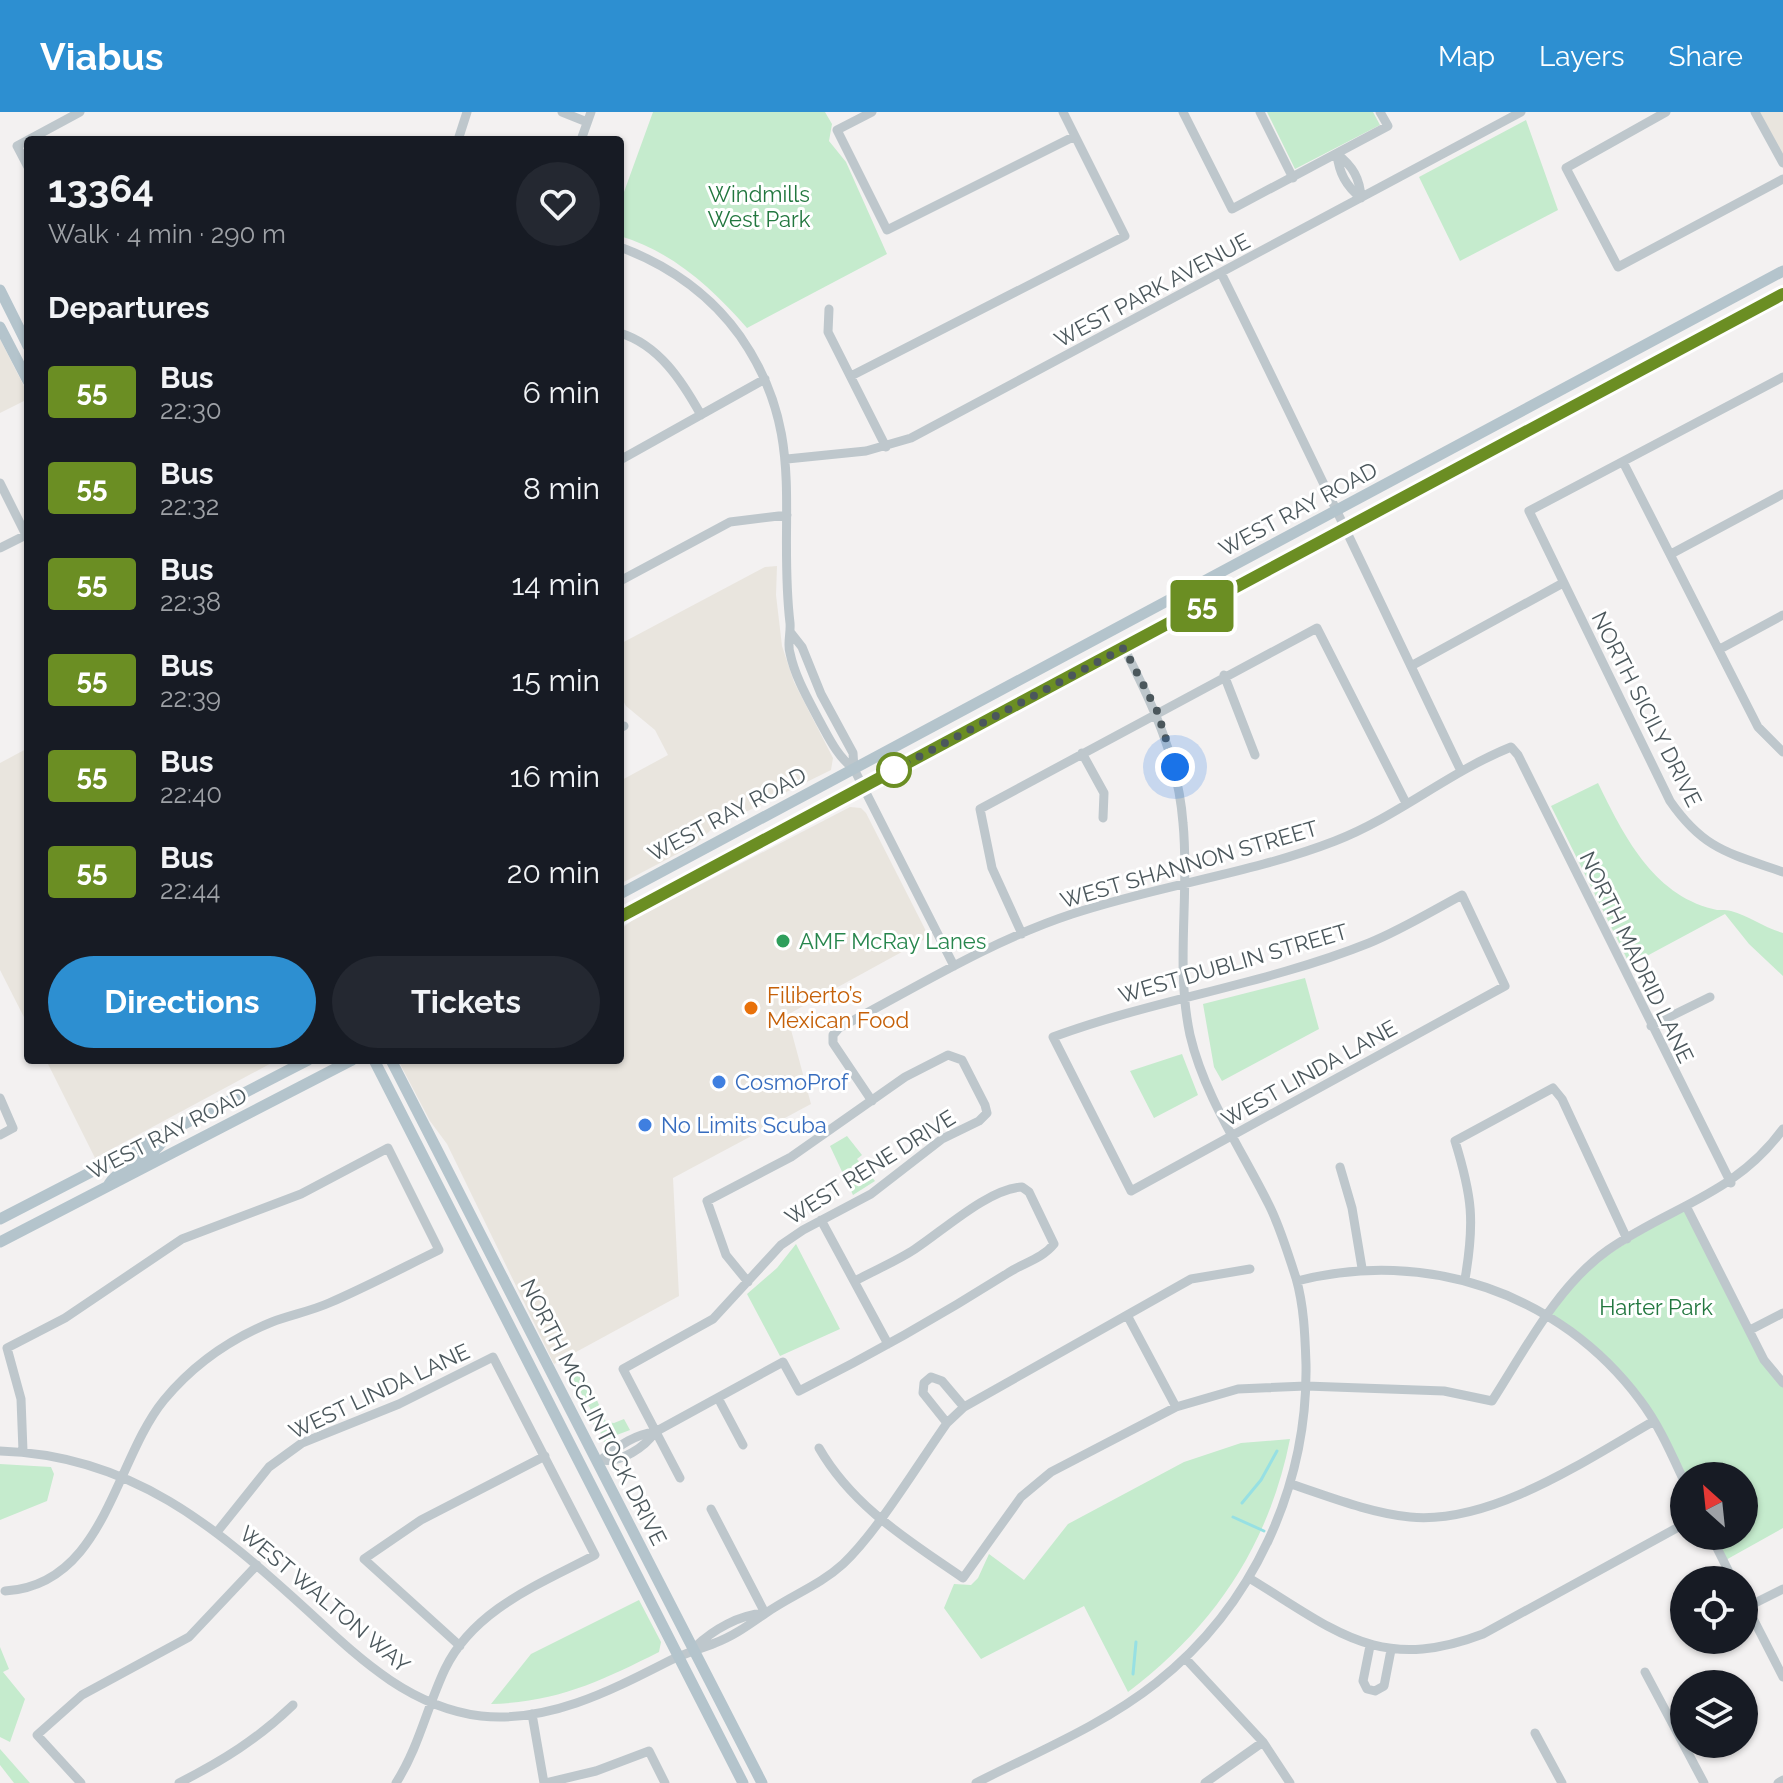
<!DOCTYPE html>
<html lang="en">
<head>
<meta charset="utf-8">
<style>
  :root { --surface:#171b24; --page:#242831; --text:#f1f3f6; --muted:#9ea1a6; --accent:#2d8fd1 }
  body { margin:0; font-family:Raleway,sans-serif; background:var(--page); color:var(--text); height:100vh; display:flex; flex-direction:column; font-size:30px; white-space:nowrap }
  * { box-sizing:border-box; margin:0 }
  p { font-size:26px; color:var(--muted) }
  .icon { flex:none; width:44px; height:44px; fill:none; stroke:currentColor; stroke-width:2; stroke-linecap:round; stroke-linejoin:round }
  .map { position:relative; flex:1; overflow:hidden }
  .side { position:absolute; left:24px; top:24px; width:600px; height:928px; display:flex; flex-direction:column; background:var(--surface); border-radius:8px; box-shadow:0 2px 6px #0004 }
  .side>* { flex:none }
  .badge { padding:0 16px; border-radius:6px; font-size:28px; line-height:52px }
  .needle { width:52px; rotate:333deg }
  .buttons { position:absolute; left:1670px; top:1350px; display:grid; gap:16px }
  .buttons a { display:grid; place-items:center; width:88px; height:88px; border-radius:50%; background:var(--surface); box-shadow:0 2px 6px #0004; font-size:40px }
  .you { position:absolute; width:40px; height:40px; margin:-20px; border:6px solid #fff; border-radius:50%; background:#1a73e8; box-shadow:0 0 0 12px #1a73e833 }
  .map>.badge { position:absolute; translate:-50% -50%; box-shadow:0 0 0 4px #fff }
  h2 { padding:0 24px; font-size:30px; line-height:72px }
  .round { display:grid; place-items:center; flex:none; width:84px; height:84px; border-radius:42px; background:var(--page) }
  .summary { display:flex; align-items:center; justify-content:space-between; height:136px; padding:0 24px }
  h1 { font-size:38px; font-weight:700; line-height:60px }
  .button { display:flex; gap:16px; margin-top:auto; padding:16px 24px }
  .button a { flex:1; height:92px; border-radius:48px; background:var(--accent); color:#fff; font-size:32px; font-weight:700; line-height:92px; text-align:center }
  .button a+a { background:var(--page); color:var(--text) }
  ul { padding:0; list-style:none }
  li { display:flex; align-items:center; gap:24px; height:96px; padding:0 24px }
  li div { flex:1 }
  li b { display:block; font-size:30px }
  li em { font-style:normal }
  li .badge { min-width:88px; font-weight:700; text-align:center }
  header { display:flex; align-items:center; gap:48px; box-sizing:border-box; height:112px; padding:0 40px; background:var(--accent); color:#fff }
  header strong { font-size:38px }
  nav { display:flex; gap:44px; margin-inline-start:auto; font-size:28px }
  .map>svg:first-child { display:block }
  .commercial { fill:#e9e5de }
  .green { fill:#c5ebcd }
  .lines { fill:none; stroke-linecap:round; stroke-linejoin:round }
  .stream { stroke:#97e0e3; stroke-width:3 }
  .minor { stroke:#bec7cc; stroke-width:9 }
  .major { stroke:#b4c4cc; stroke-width:11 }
  .line-casing { stroke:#fff; stroke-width:18 }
  .line { stroke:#6b8e23; stroke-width:12 }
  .walk { stroke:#4b575c; stroke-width:8; stroke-dasharray:0 14.4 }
  .stop-dot { fill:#fff; stroke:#6b8e23; stroke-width:4 }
  .leisure-dot { fill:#2e9e5b; stroke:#fff; stroke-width:3 }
  .food-dot { fill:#e8710a; stroke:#fff; stroke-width:3 }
  .shop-dot { fill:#3f7fe0; stroke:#fff; stroke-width:3 }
  .labels { text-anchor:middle; stroke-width:6; stroke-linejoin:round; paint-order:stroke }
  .park-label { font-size:22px; fill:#22773f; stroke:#fff }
  .street-label { font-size:22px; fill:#4b575c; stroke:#fff }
  .leisure-label { font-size:22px; fill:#27864d; stroke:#fff; text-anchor:start }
  .food-label { font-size:22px; fill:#c56008; stroke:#fff; text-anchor:start }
  .shop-label { font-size:22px; fill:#366cbe; stroke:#fff; text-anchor:start }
</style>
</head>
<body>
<header>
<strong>Viabus</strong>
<nav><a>Map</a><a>Layers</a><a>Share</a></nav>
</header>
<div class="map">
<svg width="1783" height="1671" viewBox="0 0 1783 1671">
  <rect width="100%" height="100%" fill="#f3f1f1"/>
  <path class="commercial" d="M1755 0H1783V51Z
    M0 227 28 282V287L0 301Z
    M777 454 776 483 782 534 794 570 833 646 831 658 713 716 696 732 620 772V669L668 643 655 618 626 594 620 583V532L765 455Z
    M28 636V913L0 858V651Z
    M850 695 861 696 866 701 929 825 787 903 811 992 673 1066 679 1184 554 1252 447 1032 430 1009 398 948H620V818L634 807Z
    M46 948H277L95 1046Z"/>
  <path class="green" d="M653 0H825L832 12 829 29 846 50 887 142 747 216C712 176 673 140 620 124V91Z
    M1267 0H1373L1380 13 1295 57Z
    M1526 8 1558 98 1460 149 1419 65Z
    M1598 671C1623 722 1652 782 1713 797 1718 799 1725 797 1731 799 1749 804 1765 816 1783 821V864L1749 832 1725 802 1630 853 1551 694Z
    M1305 866 1319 917 1222 969 1214 955 1203 892Z
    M1182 942 1198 983 1154 1006 1130 959Z
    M847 1024 862 1043 857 1047 875 1069 853 1083 830 1034Z
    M1686 1094 1750 1218 1783 1271V1416L1724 1449 1711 1424H1744V1364H1684L1662 1323 1617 1260 1548 1204 1583 1158Z
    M796 1132 840 1217 780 1244 747 1182 777 1156Z
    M575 1264 583 1265 592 1276 606 1310 614 1311 624 1307 630 1318 614 1324 607 1332 602 1328 600 1318 594 1314 590 1296 573 1267Z
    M1290 1327C1269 1433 1214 1515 1128 1580L1084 1494 981 1547 944 1496 954 1472 971 1473 978 1466 989 1442 1024 1468 1068 1412 1184 1350 1241 1331Z
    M0 1352 51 1355 54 1362 47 1389 0 1408Z
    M639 1488 661 1530 659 1540C601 1569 558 1590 491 1592L531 1542Z
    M0 1535 9 1557 3 1560 25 1587 10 1630 0 1625Z
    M0 1637 30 1671H14L0 1653Z"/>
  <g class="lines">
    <path class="stream" d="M1242 1391 1261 1368 1277 1339
      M1233 1405 1264 1419
      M1133 1562 1136 1530"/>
    <path class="minor" d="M562 0 587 10
      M872 0 837 18 887 118 1075 24
      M1183 0 1232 97 1388 14 1380 0
      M1260 0 1293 66
      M1666 0 1566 56 1618 155 1783 67
      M1755 0 1783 51
      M458 28 467 0
      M581 28 591 0
      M1337 42C1353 54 1360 67 1361 86
      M1337 42C1339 61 1346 74 1361 86
      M28 55 17 34 80 0
      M620 135C668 153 710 182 740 224 809 323 777 403 790 511 791 521 787 532 790 541 795 565 808 587 819 608 829 626 837 644 854 657
      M1221 161C1303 326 1381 492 1461 659
      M829 197 828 220 886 335
      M620 221C659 233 682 269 701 303
      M851 264 1125 124 1063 0
      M1783 265 1529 399 1670 689C1704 738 1729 741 1783 760
      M787 347 866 339 911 326 1521 0
      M620 348 765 267
      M1623 350 1758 615 1783 640
      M0 371 26 423
      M0 436 28 422
      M1671 442 1783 382
      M620 469 730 410 787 403
      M791 521 802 535 821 582 853 641 854 657 954 854
      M1720 537 1783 503
      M1411 554 1563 471
      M1224 563 1255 643
      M620 616 624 614
      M1082 641 1104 681 1103 706
      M1462 783 1505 874 1131 1079 1053 925C1156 887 1267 872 1369 831 1401 818 1432 799 1462 783Z
      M1022 822 992 756 980 697 1317 516 1406 691
      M1651 914 1710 885
      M0 986 13 1016 0 1023
      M872 989 833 931V923L839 916C915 876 990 829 1072 802 1159 773 1250 762 1335 729 1397 705 1449 660 1511 635L1518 643 1731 1071
      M1340 1055 1352 1096 1362 1156
      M1686 1094 1764 1248 1783 1271
      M821 1108 888 1232
      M1465 1167C1475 1109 1472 1084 1455 1029L1553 976 1562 987 1627 1127
      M1297 1169C1426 1136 1559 1180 1640 1288 1659 1313 1671 1341 1684 1369
      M1127 1203 1176 1295
      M1750 1218 1783 1201
      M718 1286 743 1333
      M947 1311 923 1281 924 1271 931 1265 942 1269 964 1295
      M819 1336C853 1395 908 1428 963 1466L1021 1385 1051 1360 1176 1295 1238 1277 1306 1274 1444 1279 1492 1289C1525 1238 1557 1174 1608 1138 1671 1094 1735 1083 1783 1017
      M0 1339C132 1343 216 1415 308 1499 359 1546 409 1595 481 1604 547 1611 608 1580 665 1551 682 1542 698 1538 715 1531 734 1524 750 1512 766 1501 792 1483 820 1473 843 1452 878 1419 918 1352 947 1311L964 1295 1191 1167 1250 1157
      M602 1348C621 1351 645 1335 655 1320
      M598 1350C616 1337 631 1323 655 1320L783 1250 799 1279C871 1243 940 1204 1008 1161 1023 1151 1042 1147 1054 1132L1029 1080 1022 1075C988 1077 944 1118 915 1137 897 1149 875 1158 855 1169
      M680 1366 623 1257 713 1207 781 1133 803 1118 871 1082 942 1027 979 1009 987 1001 985 993 962 948 948 943 905 965 791 1045 707 1089 726 1143 748 1170
      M1291 1372C1330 1385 1370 1401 1410 1405 1491 1413 1586 1348 1654 1309
      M711 1397 765 1501
      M217 1420 269 1355 302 1331 399 1292 493 1245 595 1443C540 1472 474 1497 445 1557 427 1595 419 1635 396 1671
      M1711 1424 1733 1468
      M1249 1466C1335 1518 1378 1562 1483 1522L1684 1412
      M5 1479C105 1473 114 1349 164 1288 193 1253 230 1227 272 1210 290 1203 311 1199 329 1191 366 1175 402 1156 439 1138L388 1036 301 1082 182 1127 65 1206 7 1236 21 1287 23 1339
      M1744 1489 1783 1565
      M1747 1495 1783 1477
      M460 1534 364 1447 421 1408 545 1344
      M1370 1534 1363 1569 1367 1577 1375 1579 1384 1574 1391 1538
      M695 1535C714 1517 739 1503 765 1501
      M1185 1546 1263 1630 1290 1671
      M1645 1560 1704 1671
      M532 1602 544 1671
      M1535 1621 1562 1671
      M81 1671 37 1623 82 1583 189 1525 257 1453
      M179 1671C222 1649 258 1627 293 1593
      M546 1671 596 1659 649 1639 665 1671
      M976 1671C1037 1640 1103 1613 1156 1571 1253 1495 1308 1374 1306 1252 1305 1223 1304 1194 1296 1166 1288 1142 1280 1114 1268 1091 1241 1037 1204 983 1190 923 1175 853 1190 781 1183 711 1178 646 1153 593 1124 536
      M1205 1671 1263 1630
      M1778 1671 1783 1668"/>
    <path class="major" d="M0 178 28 234
      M0 215 28 269
      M620 782 1783 159
      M620 805 1783 182
      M374 948 743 1671
      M391 948 762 1671
      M109 1072C124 1050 159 1047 165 1022
      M0 1107 308 948
      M0 1130 352 948"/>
  </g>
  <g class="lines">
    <defs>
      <path id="line" d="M620 805 1783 182"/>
    </defs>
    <use href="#line" class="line-casing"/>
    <use href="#line" class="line"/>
    <path class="walk" d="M894 658 1124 536 1157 599 1175 655"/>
  </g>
  <circle class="stop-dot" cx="894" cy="658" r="16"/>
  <circle class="leisure-dot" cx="783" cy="829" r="8"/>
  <circle class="food-dot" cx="751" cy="896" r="8"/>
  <g class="shop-dot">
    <circle cx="719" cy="970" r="8"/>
    <circle cx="645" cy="1013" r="8"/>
  </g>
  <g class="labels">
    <g class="park-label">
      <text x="759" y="90">Windmills<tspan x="759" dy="25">West Park</tspan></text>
      <text x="1656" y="1203">Harter Park</text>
    </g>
    <g class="street-label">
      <text transform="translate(1152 178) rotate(-28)" y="8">WEST PARK AVENUE</text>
      <text transform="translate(1298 397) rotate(-28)" y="8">WEST RAY ROAD</text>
      <text transform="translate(1647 597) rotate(63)" y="8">NORTH SICILY DRIVE</text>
      <text transform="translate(727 702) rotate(-28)" y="8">WEST RAY ROAD</text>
      <text transform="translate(1189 752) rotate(-16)" y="8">WEST SHANNON STREET</text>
      <text transform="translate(1637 845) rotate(64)" y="8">NORTH MADRID LANE</text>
      <text transform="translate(1233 851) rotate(-16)" y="8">WEST DUBLIN STREET</text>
      <text transform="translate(1309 961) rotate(-29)" y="8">WEST LINDA LANE</text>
      <text transform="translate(167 1021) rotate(-27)" y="8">WEST RAY ROAD</text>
      <text transform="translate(870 1055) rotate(-32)" y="8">WEST RENE DRIVE</text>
      <text transform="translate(379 1279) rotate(-25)" y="8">WEST LINDA LANE</text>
      <text transform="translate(594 1300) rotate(63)" y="8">NORTH MCCLINTOCK DRIVE</text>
      <text transform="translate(325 1487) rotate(40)" y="8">WEST WALTON WAY</text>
    </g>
    <g class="leisure-label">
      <text x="799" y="837">AMF McRay Lanes</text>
    </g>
    <g class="food-label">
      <text x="767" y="891">Filiberto’s<tspan x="767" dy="25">Mexican Food</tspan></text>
    </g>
    <g class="shop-label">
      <text x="735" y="978">CosmoProf</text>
      <text x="661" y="1021">No Limits Scuba</text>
    </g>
  </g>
</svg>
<div class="buttons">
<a><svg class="needle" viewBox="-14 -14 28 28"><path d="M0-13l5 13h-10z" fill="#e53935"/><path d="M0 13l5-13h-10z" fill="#9ea1a6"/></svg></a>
<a><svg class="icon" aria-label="locate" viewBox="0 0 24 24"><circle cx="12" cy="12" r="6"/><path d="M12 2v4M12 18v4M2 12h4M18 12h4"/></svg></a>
<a><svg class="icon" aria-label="layers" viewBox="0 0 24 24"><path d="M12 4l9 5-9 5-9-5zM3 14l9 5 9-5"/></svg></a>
</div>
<div class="you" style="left:1175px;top:655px"></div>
<b class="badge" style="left:1202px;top:494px;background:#6b8e23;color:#fff">55</b>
<section class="side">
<div class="summary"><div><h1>13364</h1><p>Walk · 4 min · 290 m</p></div><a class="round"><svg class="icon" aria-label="heart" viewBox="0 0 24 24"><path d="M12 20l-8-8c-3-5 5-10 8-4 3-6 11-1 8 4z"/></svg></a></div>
<h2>Departures</h2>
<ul>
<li><span class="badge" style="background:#6b8e23;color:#fff">55</span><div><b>Bus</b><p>22:30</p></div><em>6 min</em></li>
<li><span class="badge" style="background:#6b8e23;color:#fff">55</span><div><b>Bus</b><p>22:32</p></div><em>8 min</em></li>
<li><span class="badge" style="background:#6b8e23;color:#fff">55</span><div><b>Bus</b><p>22:38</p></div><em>14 min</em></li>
<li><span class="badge" style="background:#6b8e23;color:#fff">55</span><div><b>Bus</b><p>22:39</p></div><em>15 min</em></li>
<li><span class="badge" style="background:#6b8e23;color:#fff">55</span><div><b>Bus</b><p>22:40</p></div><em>16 min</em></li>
<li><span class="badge" style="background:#6b8e23;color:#fff">55</span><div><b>Bus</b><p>22:44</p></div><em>20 min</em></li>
</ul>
<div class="button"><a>Directions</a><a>Tickets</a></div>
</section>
</div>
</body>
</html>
